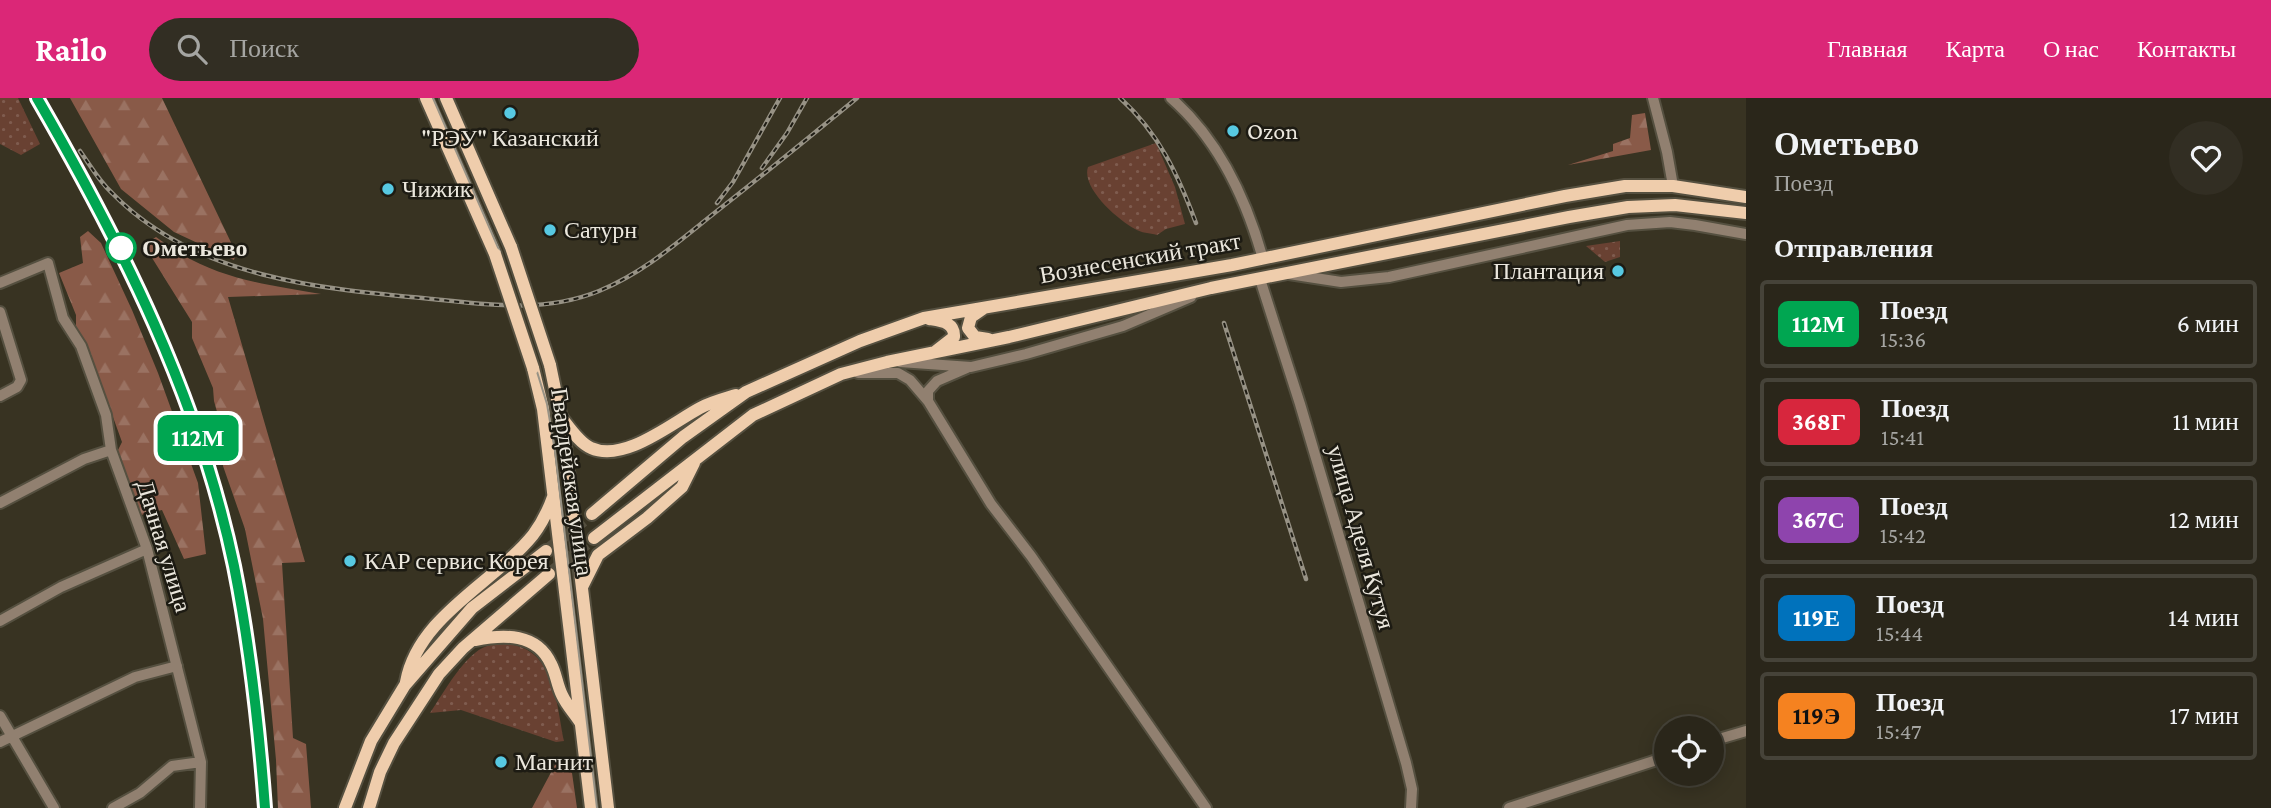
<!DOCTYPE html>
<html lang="ru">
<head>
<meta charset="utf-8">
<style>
  :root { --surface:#2a261a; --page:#322e23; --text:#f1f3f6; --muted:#a5a5a2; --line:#464339; --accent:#db2777 }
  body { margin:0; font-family:"Crimson Pro",serif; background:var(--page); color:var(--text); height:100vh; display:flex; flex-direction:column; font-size:26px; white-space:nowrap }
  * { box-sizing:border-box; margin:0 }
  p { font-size:23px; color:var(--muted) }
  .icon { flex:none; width:38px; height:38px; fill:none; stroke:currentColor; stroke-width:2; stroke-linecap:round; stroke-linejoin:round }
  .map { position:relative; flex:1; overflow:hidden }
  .sheet { display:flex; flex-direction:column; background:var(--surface); width:525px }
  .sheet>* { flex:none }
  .badge { padding:0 14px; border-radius:10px; font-size:24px; line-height:46px }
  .tools { position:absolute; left:1654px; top:618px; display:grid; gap:14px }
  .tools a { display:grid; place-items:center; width:70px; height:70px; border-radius:50%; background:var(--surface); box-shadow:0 4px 18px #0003,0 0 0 2px var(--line); font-size:35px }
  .map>.badge { position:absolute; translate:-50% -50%; box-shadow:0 0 0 4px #fff }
  h2 { padding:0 28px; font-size:26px; line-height:63px }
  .round { display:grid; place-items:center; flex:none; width:74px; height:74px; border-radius:37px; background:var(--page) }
  .head { display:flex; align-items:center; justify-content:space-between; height:119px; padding:0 28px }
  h1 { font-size:33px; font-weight:800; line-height:52px }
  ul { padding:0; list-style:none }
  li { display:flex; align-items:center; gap:21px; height:88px; margin:0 14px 10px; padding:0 14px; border:4px solid var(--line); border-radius:7px }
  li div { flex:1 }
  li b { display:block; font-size:26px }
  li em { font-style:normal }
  li .badge { min-width:77px; font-weight:700; text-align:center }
  header { display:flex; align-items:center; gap:42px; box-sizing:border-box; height:98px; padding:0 35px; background:var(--accent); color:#fff }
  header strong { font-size:33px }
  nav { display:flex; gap:38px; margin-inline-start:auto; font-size:24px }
  .search { width:490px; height:63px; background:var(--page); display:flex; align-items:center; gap:18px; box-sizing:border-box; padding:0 24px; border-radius:38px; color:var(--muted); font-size:26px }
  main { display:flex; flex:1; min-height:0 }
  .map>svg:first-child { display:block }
  .green { fill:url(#green-dots) }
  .forest { fill:url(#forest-firs) }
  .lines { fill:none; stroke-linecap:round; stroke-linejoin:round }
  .major-tunnel { stroke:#534e3e; stroke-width:12; stroke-dasharray:12 6; stroke-linecap:butt }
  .minor-casing { stroke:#555040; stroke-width:14 }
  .major-casing { stroke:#555040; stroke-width:16 }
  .minor { stroke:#918070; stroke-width:10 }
  .major { stroke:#efcdac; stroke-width:12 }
  .tram { stroke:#979285; stroke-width:2 }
  .rail-casing { stroke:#979285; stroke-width:4.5 }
  .rail { stroke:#1d1b13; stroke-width:2; stroke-dasharray:5; stroke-linecap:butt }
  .major-bridge-casing { stroke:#555040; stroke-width:16; stroke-linecap:butt }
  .major-bridge { stroke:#efcdac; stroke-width:12 }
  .line-casing { stroke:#fff; stroke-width:16 }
  .line { stroke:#00a651; stroke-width:10 }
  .poi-dot { fill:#57c9e2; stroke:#1d1b13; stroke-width:2.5 }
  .stop-dot { fill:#fff; stroke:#00a651; stroke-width:3.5 }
  .labels { text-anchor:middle; stroke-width:5; stroke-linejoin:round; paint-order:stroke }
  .poi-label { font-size:24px; fill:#ebe7dd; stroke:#1d1b13; text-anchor:start }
  .stop-label { font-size:24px; font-weight:bold; fill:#ebe7dd; stroke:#1d1b13; text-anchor:start }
  .street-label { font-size:24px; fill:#ebe7dd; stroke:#1d1b13 }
</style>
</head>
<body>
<header>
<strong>Railo</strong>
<div class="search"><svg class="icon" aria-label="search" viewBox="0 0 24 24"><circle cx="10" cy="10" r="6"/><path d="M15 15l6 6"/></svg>Поиск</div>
<nav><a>Главная</a><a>Карта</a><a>О нас</a><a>Контакты</a></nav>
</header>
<main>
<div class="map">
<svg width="1746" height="710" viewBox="0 0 1746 710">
  <defs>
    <pattern id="green-dots" width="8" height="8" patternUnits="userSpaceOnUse" patternTransform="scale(1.75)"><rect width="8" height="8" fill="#694132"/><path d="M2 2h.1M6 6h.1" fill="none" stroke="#7f5c4f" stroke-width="1.8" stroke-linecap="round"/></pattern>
    <pattern id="forest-firs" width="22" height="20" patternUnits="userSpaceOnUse" patternTransform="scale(1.75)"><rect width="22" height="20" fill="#895a48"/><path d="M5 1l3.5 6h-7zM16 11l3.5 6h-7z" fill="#9a7262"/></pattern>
  </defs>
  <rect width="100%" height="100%" fill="#383322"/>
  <path class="green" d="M0 0H18L40 46 21 57 0 46Z
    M1156 45 1175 89 1185 126 1166 131 1157 137C1150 135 1141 135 1135 131 1118 122 1081 90 1088 69Z
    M1620 143V159L1605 164 1586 148Z
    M504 546C555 548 556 604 564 643L556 644 461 612 430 615C443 596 465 555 487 548 492 546 499 547 504 546Z"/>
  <path class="forest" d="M70 0H162L236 155 234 162 174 134 121 91Z
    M1645 15 1651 52 1568 67 1613 53V46L1630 40 1632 17Z
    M88 133 101 145 132 212 158 275 198 385 206 456 184 461 162 412 141 417 117 354 122 344 87 247 76 230V217L59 175 83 165 80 139Z
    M156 139C210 180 256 185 321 196L228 199 305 464 282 465 293 640 306 646 311 710H278L276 662 263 521 245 431 223 368 221 328 214 303 213 290 192 240V224L144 147Z
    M556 665 572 675 577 710H532Z"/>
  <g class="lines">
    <path class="major-tunnel" d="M546 453 592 416
      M549 476 594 440"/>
    <defs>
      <path id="minor" d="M1171 0C1219 42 1246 100 1263 161
        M1653 0 1667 54 1673 88
        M1289 176 1341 184 1389 179 1627 127 1670 124 1695 127 1746 136
        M1260 181 1300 306 1406 665 1412 691 1411 710
        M0 185 48 165 63 220 81 248 106 317 111 352 147 451 201 664 200 710
        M0 214 21 282 17 289 0 298
        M900 264 971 269 1026 256 1123 228 1191 199
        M858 275H898L910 282 928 303 991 406 1031 458 1206 710
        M928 303V293L937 283 967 270
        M0 405 84 361 111 352
        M0 523 61 489 147 451
        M0 618 54 710
        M1712 643 1746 633
        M0 644 135 579 177 568
        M113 710 140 695 172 668 201 664
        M1509 710 1666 659"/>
      <path id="major" d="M426 0 495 156
        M446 0 511 149
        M984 210 971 219 968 230 975 239 988 241
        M929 221C941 223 955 224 954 239L936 253
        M550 267 563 330 608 710
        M533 270 543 311 591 710
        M561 319C569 329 579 345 591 350 624 365 672 325 700 310 711 304 723 301 736 297
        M592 416 683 339 746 294 860 243 924 220 1232 167 1565 98 1625 88H1673L1746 99
        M594 440 753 317 841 276 887 264 1009 239 1211 190 1569 119 1628 109 1675 107 1746 115
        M582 489 598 457 647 420 682 389 694 365
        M475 542C504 536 537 535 551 566 556 575 557 587 562 597 566 606 574 615 580 624
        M406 584C418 518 494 485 533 437 542 425 548 413 553 399
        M345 710 371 643 405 587 472 510 546 453
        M369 710 380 674 394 645 439 576 463 550 549 476"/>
    </defs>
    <use href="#minor" class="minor-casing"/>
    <use href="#major" class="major-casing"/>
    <use href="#minor" class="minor"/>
    <use href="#major" class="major"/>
    <path class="tram" d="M433 0 500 154 547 306 555 353 597 710"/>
    <defs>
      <path id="rail" d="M37 0C123 148 199 299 234 468 250 548 259 629 265 710
        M1120 0C1159 35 1178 77 1196 125
        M80 53C90 67 99 83 112 95 195 180 320 191 432 201 488 207 545 215 599 193 645 174 679 143 717 113 764 76 811 38 857 0
        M762 70 787 35 807 0
        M717 105 733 84 780 0
        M1224 225 1306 481"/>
    </defs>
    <use href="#rail" class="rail-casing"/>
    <use href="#rail" class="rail"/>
    <defs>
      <path id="major-bridge" d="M511 149 550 267
        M495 156 533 270"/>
    </defs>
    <use href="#major-bridge" class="major-bridge-casing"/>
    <use href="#major-bridge" class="major-bridge"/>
  </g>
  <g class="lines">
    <defs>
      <path id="line" d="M37 0C122 147 199 300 234 468 250 548 259 629 265 710"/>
    </defs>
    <use href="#line" class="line-casing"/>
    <use href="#line" class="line"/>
  </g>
  <g class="poi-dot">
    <circle cx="510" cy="15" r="7"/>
    <circle cx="1233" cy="33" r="7"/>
    <circle cx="388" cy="91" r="7"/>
    <circle cx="550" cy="132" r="7"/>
    <circle cx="1618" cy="173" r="7"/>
    <circle cx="350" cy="463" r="7"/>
    <circle cx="501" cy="664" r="7"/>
  </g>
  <circle class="stop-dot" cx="121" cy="150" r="14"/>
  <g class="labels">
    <g class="poi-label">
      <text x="1247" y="41">Ozon</text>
      <text x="510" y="48" text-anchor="middle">"РЭУ" Казанский</text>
      <text x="402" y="99">Чижик</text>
      <text x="564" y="140">Сатурн</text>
      <text x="1604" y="181" text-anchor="end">Плантация</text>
      <text x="364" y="471">КАР сервис Корея</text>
      <text x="515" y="672">Магнит</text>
    </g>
    <g class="stop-label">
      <text x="142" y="158">Ометьево</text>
    </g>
    <g class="street-label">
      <text transform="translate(1140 160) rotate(-10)" y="8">Вознесенский тракт</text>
      <text transform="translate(572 384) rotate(82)" y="8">Гвардейская улица</text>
      <text transform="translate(1361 439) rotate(74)" y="8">улица Аделя Кутуя</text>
      <text transform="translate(164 448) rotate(73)" y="8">Дачная улица</text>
    </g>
  </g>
</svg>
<div class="tools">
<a><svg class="icon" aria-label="locate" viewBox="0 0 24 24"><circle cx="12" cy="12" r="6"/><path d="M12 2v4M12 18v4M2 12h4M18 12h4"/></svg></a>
</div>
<b class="badge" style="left:198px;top:340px;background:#00a651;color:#fff">112М</b>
</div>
<section class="sheet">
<div class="head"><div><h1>Ометьево</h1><p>Поезд</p></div><a class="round"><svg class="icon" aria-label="heart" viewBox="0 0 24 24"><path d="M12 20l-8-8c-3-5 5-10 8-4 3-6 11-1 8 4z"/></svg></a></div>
<h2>Отправления</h2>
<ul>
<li><span class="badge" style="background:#00a651;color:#fff">112М</span><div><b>Поезд</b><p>15:36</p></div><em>6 мин</em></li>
<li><span class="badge" style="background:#d7263d;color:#fff">368Г</span><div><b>Поезд</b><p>15:41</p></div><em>11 мин</em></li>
<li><span class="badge" style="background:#8e44ad;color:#fff">367С</span><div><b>Поезд</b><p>15:42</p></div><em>12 мин</em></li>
<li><span class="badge" style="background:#0072bc;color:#fff">119Е</span><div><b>Поезд</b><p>15:44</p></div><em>14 мин</em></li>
<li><span class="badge" style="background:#f58220;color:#111">119Э</span><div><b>Поезд</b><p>15:47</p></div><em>17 мин</em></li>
</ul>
</section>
</main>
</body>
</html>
